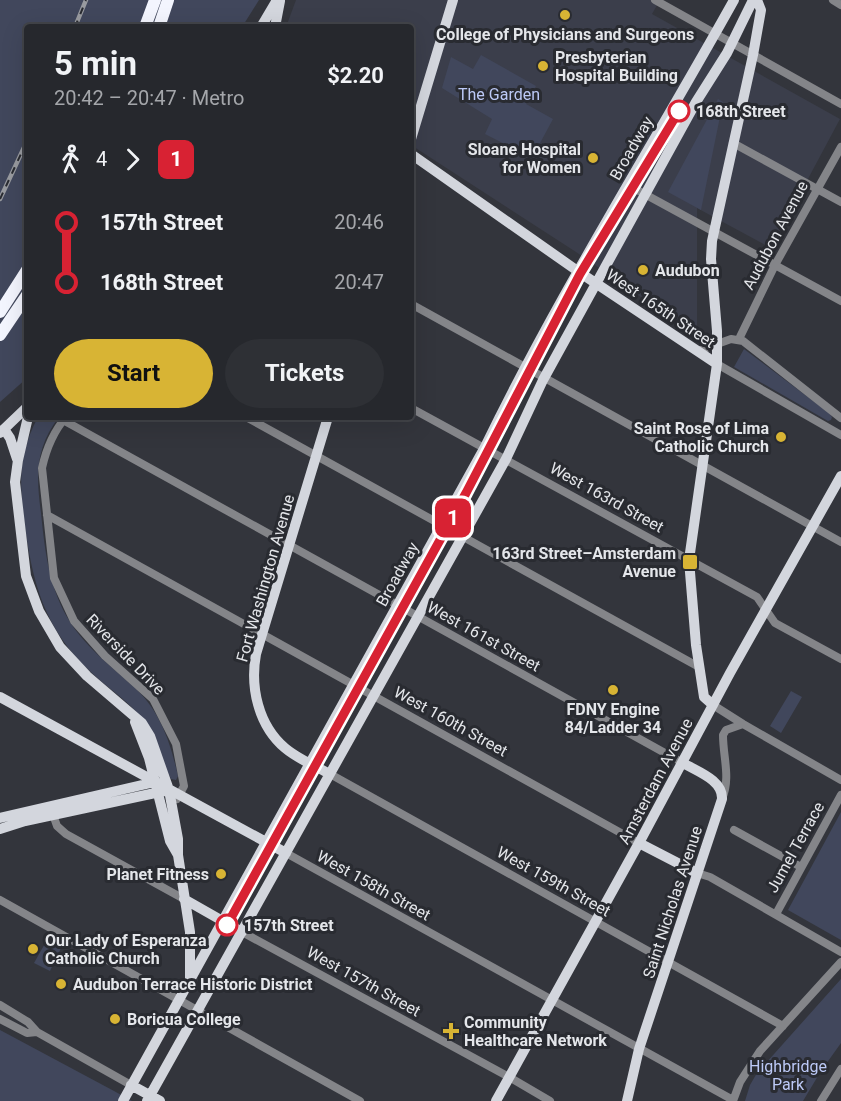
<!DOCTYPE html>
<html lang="en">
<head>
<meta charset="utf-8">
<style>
  :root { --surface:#26282d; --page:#2e3035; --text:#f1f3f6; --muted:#a4a6aa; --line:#424449; --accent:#d8b434 }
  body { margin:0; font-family:Roboto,sans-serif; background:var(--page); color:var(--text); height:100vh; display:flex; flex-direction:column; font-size:22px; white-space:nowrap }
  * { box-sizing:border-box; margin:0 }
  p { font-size:20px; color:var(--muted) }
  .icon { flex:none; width:33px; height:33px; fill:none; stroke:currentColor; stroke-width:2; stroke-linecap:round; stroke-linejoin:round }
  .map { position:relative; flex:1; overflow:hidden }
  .panel { position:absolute; left:24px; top:24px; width:390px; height:396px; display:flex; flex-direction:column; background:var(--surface); border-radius:6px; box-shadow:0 6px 24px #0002,0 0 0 2px var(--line) }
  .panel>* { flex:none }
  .badge { padding:0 12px; border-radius:9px; font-size:21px; line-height:39px }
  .map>.badge { position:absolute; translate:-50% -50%; box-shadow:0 0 0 3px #fff }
  .legs { display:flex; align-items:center; gap:9px; height:66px; padding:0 30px; font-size:20px }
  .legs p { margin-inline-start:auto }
  .headline { display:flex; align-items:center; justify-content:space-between; height:102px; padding:0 30px }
  h1 { font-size:33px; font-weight:700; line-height:45px }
  .primary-button { display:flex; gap:12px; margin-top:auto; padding:12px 30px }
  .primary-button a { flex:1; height:69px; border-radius:36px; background:var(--accent); color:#111; font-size:24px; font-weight:700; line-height:69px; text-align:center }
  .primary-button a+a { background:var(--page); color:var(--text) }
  ul { padding:0 30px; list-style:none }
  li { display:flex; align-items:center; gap:21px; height:60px; font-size:22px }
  li i { display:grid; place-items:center; width:9px; height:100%; margin:0 8px; background:currentColor }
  li i::after { content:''; width:15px; height:15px; margin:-8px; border:4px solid; border-radius:50%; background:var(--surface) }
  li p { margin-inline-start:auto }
  li:first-child i { background:linear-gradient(#0000 50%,currentColor 0) }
  li:last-child i { background:linear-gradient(currentColor 50%,#0000 0) }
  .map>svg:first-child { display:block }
  .built { fill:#3b3e4b }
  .green { fill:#41475c }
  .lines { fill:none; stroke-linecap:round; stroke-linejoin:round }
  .minor { stroke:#848589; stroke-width:8 }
  .major { stroke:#d3d6dd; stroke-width:10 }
  .highway { stroke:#f3f5fe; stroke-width:12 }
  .rail-casing { stroke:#989a9f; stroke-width:4.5 }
  .rail { stroke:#292b31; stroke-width:2; stroke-dasharray:7; stroke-linecap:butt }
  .line-1-casing { stroke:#fff; stroke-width:14 }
  .line-1 { stroke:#d82233; stroke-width:9 }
  .poi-dot { fill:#d8b434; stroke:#292b31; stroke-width:2 }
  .stop-1-dot { fill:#fff; stroke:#d82233; stroke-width:3 }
  .labels { text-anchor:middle; stroke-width:6; stroke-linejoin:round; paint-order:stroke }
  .poi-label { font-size:16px; font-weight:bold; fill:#e4e6ea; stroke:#292b31; text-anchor:start }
  .park-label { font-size:16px; fill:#bcc9f6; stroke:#292b31 }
  .stop-label { font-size:16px; font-weight:bold; fill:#e4e6ea; stroke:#292b31; text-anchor:start }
  .street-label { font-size:16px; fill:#e4e6ea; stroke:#292b31 }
</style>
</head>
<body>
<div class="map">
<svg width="841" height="1101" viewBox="0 0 841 1101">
  <rect width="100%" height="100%" fill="#33353c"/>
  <path class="built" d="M296 0H660L652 14 840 119 771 248 697 208V336L576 252 411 145V27H286Z"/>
  <path class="green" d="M0 0H259L242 27H27V378L0 402Z
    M481 55 536 86 526 104 553 119 532 158 485 134 492 119 442 88 451 57 473 69Z
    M718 99 723 102 701 210 668 192Z
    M744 349 829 413 832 417 831 420 828 421 734 367Z
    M38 417H59C35 448 36 476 41 513 45 552 49 588 70 622 88 650 114 668 137 690 161 713 171 745 178 776L176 780 171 779C162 761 152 732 141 717 127 700 109 689 93 674 44 630 32 582 24 519 19 480 19 453 38 417Z
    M791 691 802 697 781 733 770 726Z
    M841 812V940L788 910Z
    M47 940 61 948 50 971 34 963Z
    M841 979V1043L821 1071 803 1101H745L750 1085 757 1073Z
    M0 1030 114 1091 132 1101H0Z"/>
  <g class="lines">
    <path class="minor" d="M655 0 841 104
      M833 0 841 5
      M733 143 841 202
      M628 185 841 301
      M411 304 841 542
      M739 339 775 265 841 147
      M698 351 731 339 743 341 841 418
      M717 364 841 435
      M411 408 757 597 775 623 841 659
      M66 417C53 432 46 450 42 468L54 578 74 621 105 656 153 699 176 744 184 786 177 799
      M246 417 699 667
      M63 420 683 763
      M47 515 639 843
      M713 705 743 724 841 780
      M330 774 783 1026
      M722 799C731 777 723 758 723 735L726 730 743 724
      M51 809 57 826 66 834 184 899
      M734 830 801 867
      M286 853 733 1100
      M697 873 710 877 841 952
      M0 900 360 1101
      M776 914 841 795
      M242 932 509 1077 550 1101
      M0 1005 28 1022 37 1032 131 1085
      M0 1019 27 1033 37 1032
      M733 1101 740 1082 760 1051 841 962
      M821 1101 841 1069"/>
    <path class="major" d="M261 27 277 0
      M275 27 280 1
      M411 139 453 0
      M411 154 579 272 717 364
      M28 417 18 460 15 482 26 576 39 611 60 647 87 676 142 723 150 736 169 790 178 839V855L190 932V978
      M328 417 256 654C250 687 258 725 285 748 298 759 315 766 330 774
      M4 429 10 438 17 459
      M0 433 27 407
      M0 697 286 853
      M713 705 704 697 696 645 689 560 717 364V331L711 259 712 241 753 55 761 10 757 0
      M135 722 149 758 170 841 178 855
      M0 818 155 782
      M0 829 25 821 169 790
      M639 843 697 873
      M184 899 242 932
      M131 1085 160 1101
      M123 1101 485 447C559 294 651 149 734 0
      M147 1101 506 459 543 380 696 102 727 53 753 0
      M496 1101 639 843 730 673 841 476
      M627 1101 639 1049 722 799C723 780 698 772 683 763"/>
    <path class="highway" d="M145 27 155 0
      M159 27 168 0
      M0 312 27 270
      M0 335 27 295"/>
    <defs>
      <path id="rail" d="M75 27 86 0
        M0 199 27 141"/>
    </defs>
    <use href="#rail" class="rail-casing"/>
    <use href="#rail" class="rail"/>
  </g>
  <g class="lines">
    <defs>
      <path id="line-1" d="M227 925 466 493 580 274 679 111"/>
    </defs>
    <use href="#line-1" class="line-1-casing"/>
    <use href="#line-1" class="line-1"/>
  </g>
  <g class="poi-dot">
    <circle cx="565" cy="15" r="6"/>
    <circle cx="543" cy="66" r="6"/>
    <circle cx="593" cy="158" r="6"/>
    <circle cx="643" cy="270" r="6"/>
    <circle cx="781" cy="437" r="6"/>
    <rect x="682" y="554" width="16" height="16" rx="3"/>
    <circle cx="613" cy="690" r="6"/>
    <circle cx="221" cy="874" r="6"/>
    <circle cx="33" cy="949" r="6"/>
    <circle cx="61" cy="984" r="6"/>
    <circle cx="115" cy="1019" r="6"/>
    <path d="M448 1022h6v6h6v6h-6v6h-6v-6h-6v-6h6z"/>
  </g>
  <g class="stop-1-dot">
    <circle cx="679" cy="111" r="10"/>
    <circle cx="227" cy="925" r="10"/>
  </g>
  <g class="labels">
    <g class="poi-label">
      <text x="565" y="40" text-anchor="middle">College of Physicians and Surgeons</text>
      <text x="555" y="63">Presbyterian<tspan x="555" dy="18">Hospital Building</tspan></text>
      <text x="581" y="155" text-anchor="end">Sloane Hospital<tspan x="581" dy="18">for Women</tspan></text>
      <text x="655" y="276">Audubon</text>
      <text x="769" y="434" text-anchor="end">Saint Rose of Lima<tspan x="769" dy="18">Catholic Church</tspan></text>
      <text x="676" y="559" text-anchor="end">163rd Street–Amsterdam<tspan x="676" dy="18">Avenue</tspan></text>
      <text x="613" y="715" text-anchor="middle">FDNY Engine<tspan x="613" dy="18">84/Ladder 34</tspan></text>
      <text x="209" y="880" text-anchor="end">Planet Fitness</text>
      <text x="45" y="946">Our Lady of Esperanza<tspan x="45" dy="18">Catholic Church</tspan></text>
      <text x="73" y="990">Audubon Terrace Historic District</text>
      <text x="127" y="1025">Boricua College</text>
      <text x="464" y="1028">Community<tspan x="464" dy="18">Healthcare Network</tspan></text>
    </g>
    <g class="park-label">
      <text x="499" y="100">The Garden</text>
      <text x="788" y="1072">Highbridge<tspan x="788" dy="18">Park</tspan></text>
    </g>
    <g class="stop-label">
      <text x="696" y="117">168th Street</text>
      <text x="244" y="931">157th Street</text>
    </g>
    <g class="street-label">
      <text transform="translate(631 148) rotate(-60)" y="6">Broadway</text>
      <text transform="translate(775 235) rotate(-62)" y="6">Audubon Avenue</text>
      <text transform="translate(661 308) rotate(34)" y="6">West 165th Street</text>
      <text transform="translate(607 497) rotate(29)" y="6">West 163rd Street</text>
      <text transform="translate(397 574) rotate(-61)" y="6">Broadway</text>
      <text transform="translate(265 578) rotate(-74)" y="6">Fort Washington Avenue</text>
      <text transform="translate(484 636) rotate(29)" y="6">West 161st Street</text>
      <text transform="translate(126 654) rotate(46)" y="6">Riverside Drive</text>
      <text transform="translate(451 721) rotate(29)" y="6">West 160th Street</text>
      <text transform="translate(655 781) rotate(-62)" y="6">Amsterdam Avenue</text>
      <text transform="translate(795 847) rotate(-61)" y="6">Jumel Terrace</text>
      <text transform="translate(554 881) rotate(29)" y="6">West 159th Street</text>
      <text transform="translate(374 885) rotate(29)" y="6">West 158th Street</text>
      <text transform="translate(672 902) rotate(-72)" y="6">Saint Nicholas Avenue</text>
      <text transform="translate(364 981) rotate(29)" y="6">West 157th Street</text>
    </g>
  </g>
</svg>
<b class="badge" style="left:453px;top:518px;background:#d82233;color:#fff">1</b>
<section class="panel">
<div class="headline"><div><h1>5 min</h1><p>20:42 – 20:47 · Metro</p></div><b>$2.20</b></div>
<div class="legs"><svg class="icon" aria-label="walk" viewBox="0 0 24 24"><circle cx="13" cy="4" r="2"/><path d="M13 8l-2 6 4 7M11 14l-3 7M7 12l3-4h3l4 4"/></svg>4<svg class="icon" aria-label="forward" viewBox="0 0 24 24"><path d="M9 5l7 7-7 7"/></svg><b class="badge" style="background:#d82233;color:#fff">1</b></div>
<ul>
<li><i style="color:#d82233"></i><b>157th Street</b><p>20:46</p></li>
<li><i style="color:#d82233"></i><b>168th Street</b><p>20:47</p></li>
</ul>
<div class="primary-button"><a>Start</a><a>Tickets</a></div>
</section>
</div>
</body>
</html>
